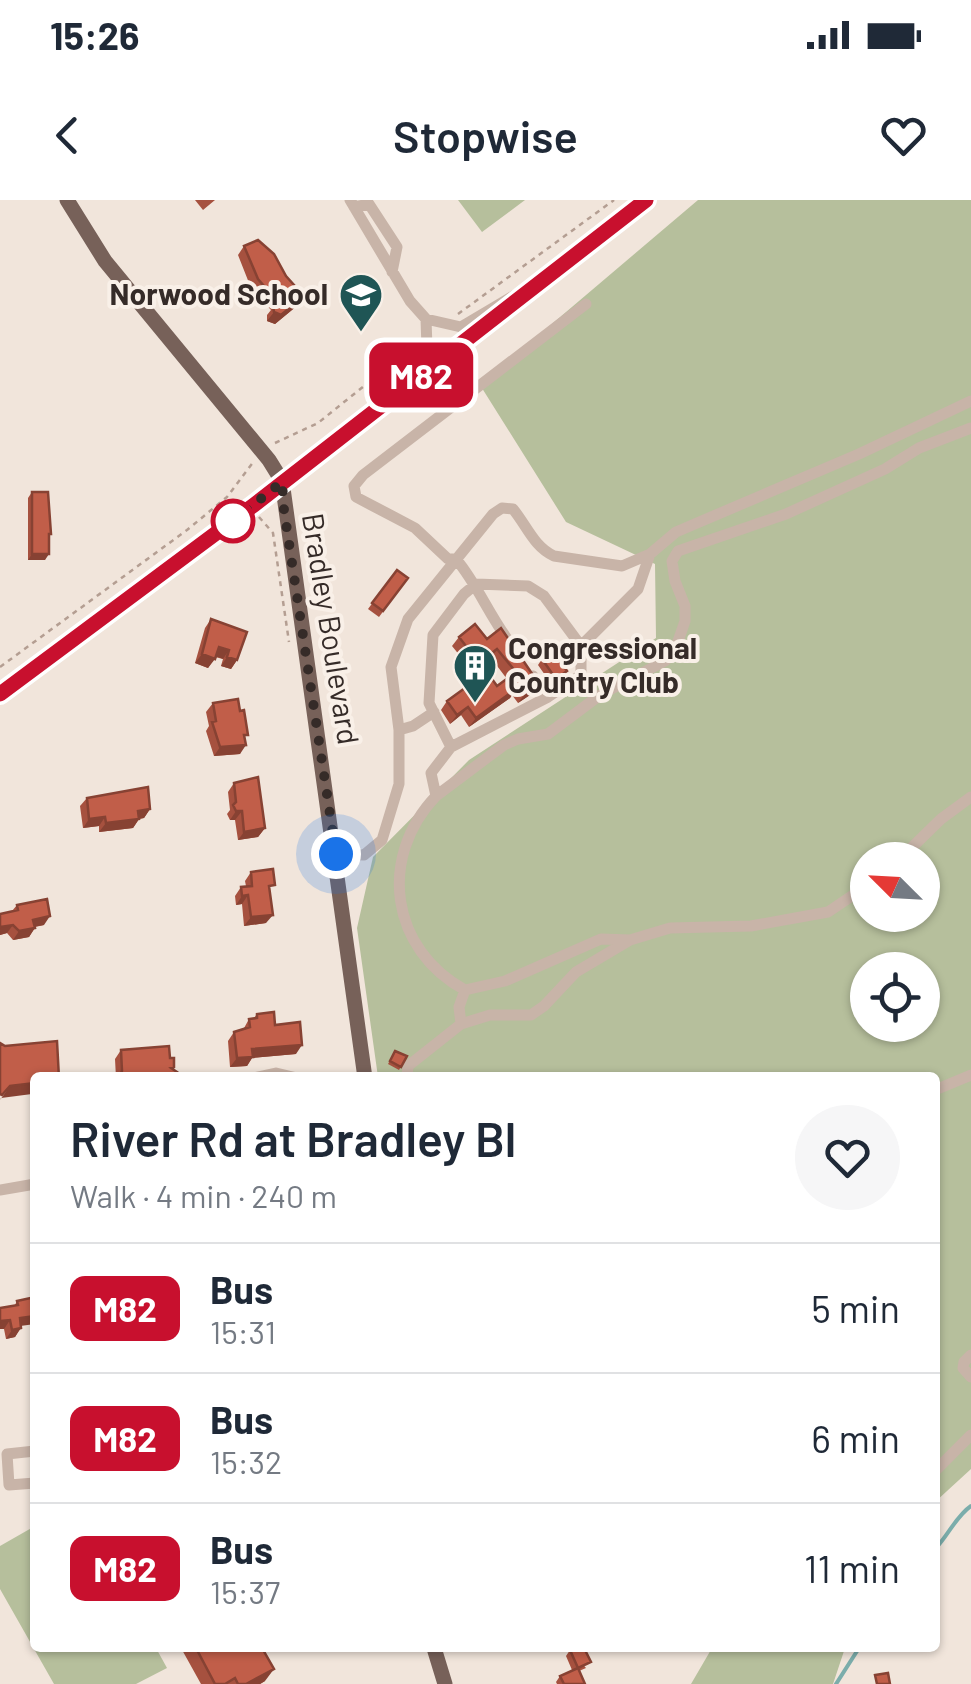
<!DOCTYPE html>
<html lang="en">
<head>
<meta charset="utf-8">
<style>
  :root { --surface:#fff; --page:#f6f6f7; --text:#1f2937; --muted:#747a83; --line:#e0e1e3 }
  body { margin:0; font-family:Barlow,sans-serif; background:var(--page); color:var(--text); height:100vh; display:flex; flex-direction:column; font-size:38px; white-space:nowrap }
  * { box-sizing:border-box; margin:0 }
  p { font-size:32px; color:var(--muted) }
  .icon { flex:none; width:55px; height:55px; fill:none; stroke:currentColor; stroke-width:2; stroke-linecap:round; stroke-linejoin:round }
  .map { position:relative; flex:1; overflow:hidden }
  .side { position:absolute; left:30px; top:872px; width:910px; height:580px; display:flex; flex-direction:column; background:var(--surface); border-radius:10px; box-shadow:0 2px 8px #0004 }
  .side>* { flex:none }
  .badge { padding:0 20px; border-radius:15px; font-size:35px; line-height:65px }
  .needle { width:65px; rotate:294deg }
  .fabs { position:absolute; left:850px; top:642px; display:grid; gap:20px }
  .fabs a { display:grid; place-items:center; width:90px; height:90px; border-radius:50%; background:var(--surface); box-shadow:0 2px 8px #0004; font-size:50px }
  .you { position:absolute; width:50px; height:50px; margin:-25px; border:8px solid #fff; border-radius:50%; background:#1a73e8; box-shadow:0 0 0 15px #1a73e833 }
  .map>.badge { position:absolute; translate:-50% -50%; box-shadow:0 0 0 5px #fff }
  .round { display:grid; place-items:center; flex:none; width:105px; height:105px; border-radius:52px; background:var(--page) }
  .summary { display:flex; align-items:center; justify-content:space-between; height:170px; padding:0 40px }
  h1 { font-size:48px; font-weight:600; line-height:75px }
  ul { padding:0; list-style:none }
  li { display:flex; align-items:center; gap:30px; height:130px; padding:0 40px; border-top:2px solid var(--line) }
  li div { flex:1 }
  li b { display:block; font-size:38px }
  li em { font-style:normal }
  li .badge { min-width:110px; font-weight:700; text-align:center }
  .status { display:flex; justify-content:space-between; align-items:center; height:70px; padding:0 50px; background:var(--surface); direction:ltr }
  .status svg { height:28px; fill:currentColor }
  header { display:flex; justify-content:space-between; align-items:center; height:130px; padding:0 40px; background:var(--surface); font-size:45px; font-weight:600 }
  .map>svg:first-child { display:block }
  .green { fill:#b6bf9c; fill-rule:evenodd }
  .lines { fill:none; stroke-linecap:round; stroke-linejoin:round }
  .stream { stroke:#7badab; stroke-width:4 }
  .path { stroke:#b49e92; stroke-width:2.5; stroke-dasharray:5 5; stroke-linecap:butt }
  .minor { stroke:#c8b4a8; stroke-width:11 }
  .major { stroke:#776159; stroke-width:15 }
  .wall { fill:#a6513f }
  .shaded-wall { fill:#874233 }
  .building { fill:#c15e49; stroke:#874233; stroke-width:2.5 }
  .line-casing { stroke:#fff; stroke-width:22 }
  .line { stroke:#c8102e; stroke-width:15 }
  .walk { stroke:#352b28; stroke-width:10; stroke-dasharray:0 18 }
  .stop-dot { fill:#fff; stroke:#c8102e; stroke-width:5 }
  .labels { text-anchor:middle; stroke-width:8; stroke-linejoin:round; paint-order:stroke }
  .poi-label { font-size:30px; font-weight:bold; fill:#352b28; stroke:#f9f0e8; text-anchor:end }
  .street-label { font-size:30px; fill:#352b28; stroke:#f9f0e8 }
</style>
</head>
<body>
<div class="status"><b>15:26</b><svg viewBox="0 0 49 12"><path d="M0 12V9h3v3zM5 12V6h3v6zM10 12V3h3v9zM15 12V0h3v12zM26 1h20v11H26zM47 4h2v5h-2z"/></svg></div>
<header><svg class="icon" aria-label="back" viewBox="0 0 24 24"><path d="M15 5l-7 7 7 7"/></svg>Stopwise<svg class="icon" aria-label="heart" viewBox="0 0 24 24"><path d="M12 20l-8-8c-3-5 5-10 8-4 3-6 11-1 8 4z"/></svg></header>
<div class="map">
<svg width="971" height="1484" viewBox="0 0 971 1484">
  <rect width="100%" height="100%" fill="#f1e5db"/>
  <path class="green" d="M458 0H525L482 32Z
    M698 0H971V1269L935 1302V878L378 877 357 728 373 657 469 560 656 438 655 364 566 322 480 185ZM868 660H922V715H868ZM868 770H922V825H868Z
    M35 1326V1448H156L167 1468 136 1484H54L0 1389V1346Z
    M712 1448H845L833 1484H691Z"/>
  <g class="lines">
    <path class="stream" d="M935 1349C948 1336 956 1316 971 1306
      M836 1484 859 1448"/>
    <path class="path" d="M458 114 614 0
      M275 243 318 223 415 145
      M259 317 273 333 289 442
      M0 467 187 330 227 297 254 261"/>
    <path class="minor" d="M350 0 410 101 426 119 461 127 515 95
      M354 7 369 4 397 47 392 72
      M420 175V162L427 148 426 119
      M476 384 528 386 544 396 581 446V475L548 497 451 547 429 503 433 435 464 394Z
      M508 440C488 413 477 384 456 359H448L415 328 356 297 354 286 363 275 586 104
      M581 446 638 389 650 354
      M533 476 548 497
      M399 530 413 526 434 512
      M436 596 504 545 518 539 548 534 600 495 665 461 675 450 685 421V406L675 381 672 361 678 351 786 314 885 269 919 248 971 228
      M336 654 364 655 382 640 399 584V530L391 467 408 419 493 314 502 308 513 309C527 326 534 347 554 356L622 366 650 354 676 332 859 254 971 201
      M899 660 941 619 971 597
      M465 790 505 781 601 739 630 740
      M461 824 490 815H531L544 806 576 772 630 740 670 728 751 726 828 712 868 685
      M254 878 276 873 297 878
      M407 878 408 866 461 824 459 807 465 790C391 750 377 658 436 596L431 573 451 547
      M935 890 971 875
      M0 990 35 984
      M971 1155 964 1162 963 1168 971 1177
      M35 1251 7 1254 9 1285 35 1283
      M935 1271 971 1235"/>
    <path class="major" d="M67 0 105 61 269 260 282 281 365 878
      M0 494 254 305 646 0
      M434 1448 445 1484"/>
  </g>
  <path class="wall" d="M195 0H215L203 10Z
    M244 46 286 76 304 96 298 105 275 124 267 121V115L271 110 251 88 238 55Z
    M32 292 49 338 45 360H28V298Z
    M397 370 408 378 379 417 368 409Z
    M211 419 237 460 231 469 221 466 223 459 215 457 208 468 195 463 205 428Z
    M459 437 487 439 539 484 533 493 518 503 512 495 510 498 469 527 461 515 450 524 441 510 447 501 497 486 507 479 491 458 473 472 452 446Z
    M560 449 578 457 574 463 565 468 567 471 563 477 552 485 538 465 542 459 556 455Z
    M213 503 245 539 240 554 214 556 206 531 209 526 206 512Z
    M234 583 265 628 258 637 238 640 235 620H230L227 614 230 610 228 592Z
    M87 598 150 609 144 618 139 619 133 628 99 632V626L83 628 80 606Z
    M251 672 270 693 266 723 244 726 242 704 236 705 235 696 241 687 246 686 245 681Z
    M17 705 44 725 35 727 29 737 13 740 7 733 0 735V714L12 711Z
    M257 814 275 825 296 854 252 858 247 866 230 867 228 841 234 832 243 830 249 819 254 818Z
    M121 850 173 869V878H116L115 859Z
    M395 851 407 856 399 870 388 864Z
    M17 1101 21 1126 15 1137 6 1139 4 1129H0V1108L15 1105Z
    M181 1448H262L265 1481 260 1484H201Z
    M570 1450 586 1468 579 1471 585 1484H557L556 1482 560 1476 572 1470 566 1456Z"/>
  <path class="shaded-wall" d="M304 96 298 105 275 124 267 121 274 112Z
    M32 354H49L45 360H28Z
    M219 447 229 450 223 459 213 455Z
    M497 449 491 458 473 472 479 463Z
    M202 454 215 459 208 468 195 463Z
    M227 457 237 460 231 469 221 466Z
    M539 484 533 493 518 503 525 494Z
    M516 489 510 498 469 527 476 518Z
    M468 507 461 515 450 524 457 515Z
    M246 545 240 554 214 556 220 547Z
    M150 609 144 618 132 620 138 611Z
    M236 611H242L235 620H230Z
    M105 617 99 626 83 628 89 619Z
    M139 619 133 628 99 632 106 623Z
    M265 628 258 637 238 640 244 632Z
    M248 695 242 704 236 705 242 696Z
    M273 715 266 723 244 726 251 717Z
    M50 716 44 725 27 728 33 720Z
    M13 725 7 733 0 735V727Z
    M35 728 29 737 13 740 19 731Z
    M302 845 296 854 252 858 247 866 230 867 237 858 252 849Z
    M35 883V890L32 894 1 898 0 900 10 886Z
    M35 1116V1124L13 1127 20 1118Z
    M10 1120 4 1129H0V1121Z
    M21 1128 15 1137 6 1139 12 1130Z
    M274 1469 265 1481 260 1484H246Z"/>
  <path class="building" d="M258 40 274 54 286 76 304 96 281 115 274 112 273 106 278 102 258 79 244 46Z
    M32 292H48L51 334H49V354H32Z
    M397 370 408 378 383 411 372 403Z
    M211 419 247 432 237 460 227 457 229 450 219 447 215 459 202 454Z
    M475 424 487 439 501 428 539 484 525 494 511 476 516 472 497 449 479 463 459 437Z
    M570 444 578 457 568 463 560 449Z
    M553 451 567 471 556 479 542 459Z
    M487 472 497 486 508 478 516 489 476 518 468 507 457 515 447 501Z
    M238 499 240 511 244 510 248 535H244L246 545 220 547 212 522 216 521 213 503Z
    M258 577 265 628 244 632 242 611H236L233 605 236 602 234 583Z
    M148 587 150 609 138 611 139 619 106 623 105 617 89 619 87 598Z
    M273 669 275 685 269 686 273 715 251 717 248 695 242 696 241 687 252 686 251 672Z
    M47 699 50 716 33 720 35 728 19 731 13 725 0 727V714L18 710 17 705Z
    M274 812 275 825 300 822 302 845 252 849 253 857 237 858 234 832 250 827 249 819 257 818V814Z
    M57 841 59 878H35V883L10 886 2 895 0 894V843L5 846Z
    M169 846 170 858H174V867L171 868 177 872 172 878H164L161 875 160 878H118L122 871 121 850Z
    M395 851 407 856 401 867 390 861Z
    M35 1097V1116L20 1118 21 1128 12 1130 10 1120 0 1121V1108L18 1105 17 1101Z
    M196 1448H262L274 1469 246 1484H238L235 1478 225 1484H215Z
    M576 1448H584L591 1462 578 1468 570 1450Z
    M578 1468 585 1484H564L560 1476Z
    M888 1473 890 1484H877L875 1475Z"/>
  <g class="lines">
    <defs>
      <path id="line" d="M0 494 254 305 646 0"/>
    </defs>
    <use href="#line" class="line-casing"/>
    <use href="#line" class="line"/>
    <path class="walk" d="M233 321 282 282 284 310 336 654"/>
  </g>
  <defs>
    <symbol id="school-pin" viewBox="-11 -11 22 30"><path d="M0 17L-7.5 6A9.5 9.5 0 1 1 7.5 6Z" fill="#1f5555" stroke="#f9f0e8"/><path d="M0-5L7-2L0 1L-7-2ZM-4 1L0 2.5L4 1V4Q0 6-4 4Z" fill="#fff"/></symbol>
    <symbol id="building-pin" viewBox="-11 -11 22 30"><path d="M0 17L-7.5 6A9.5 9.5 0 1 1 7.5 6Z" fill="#1f5555" stroke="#f9f0e8"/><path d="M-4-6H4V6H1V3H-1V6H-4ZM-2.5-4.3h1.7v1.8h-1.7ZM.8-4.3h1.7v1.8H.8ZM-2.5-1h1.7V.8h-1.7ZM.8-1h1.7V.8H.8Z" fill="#fff"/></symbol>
  </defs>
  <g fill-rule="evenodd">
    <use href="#school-pin" x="336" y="70" width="50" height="68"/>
    <use href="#building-pin" x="450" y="441" width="50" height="68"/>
  </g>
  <circle class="stop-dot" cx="233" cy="321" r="20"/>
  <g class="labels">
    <g class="poi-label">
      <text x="328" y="105">Norwood School</text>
      <text x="508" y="459" text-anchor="start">Congressional<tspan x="508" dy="34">Country Club</tspan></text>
    </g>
    <g class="street-label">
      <text transform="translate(330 429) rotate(81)" y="10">Bradley Boulevard</text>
    </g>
  </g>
</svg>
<div class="fabs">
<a><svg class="needle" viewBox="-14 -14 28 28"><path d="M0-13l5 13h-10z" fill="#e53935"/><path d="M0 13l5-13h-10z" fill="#747a83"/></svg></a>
<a><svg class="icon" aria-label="locate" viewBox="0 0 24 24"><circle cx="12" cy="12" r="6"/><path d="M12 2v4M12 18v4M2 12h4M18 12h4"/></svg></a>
</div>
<div class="you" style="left:336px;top:654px"></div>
<b class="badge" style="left:421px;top:175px;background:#c8102e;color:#fff">M82</b>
<section class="side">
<div class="summary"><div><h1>River Rd at Bradley Bl</h1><p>Walk · 4 min · 240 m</p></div><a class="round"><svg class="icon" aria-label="heart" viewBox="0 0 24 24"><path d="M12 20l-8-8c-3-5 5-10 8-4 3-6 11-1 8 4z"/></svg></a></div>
<ul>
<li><span class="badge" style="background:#c8102e;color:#fff">M82</span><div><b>Bus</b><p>15:31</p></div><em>5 min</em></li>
<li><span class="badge" style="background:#c8102e;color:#fff">M82</span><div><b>Bus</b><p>15:32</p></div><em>6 min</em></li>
<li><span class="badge" style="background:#c8102e;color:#fff">M82</span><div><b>Bus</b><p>15:37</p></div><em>11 min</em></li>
</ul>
</section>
</div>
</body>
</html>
